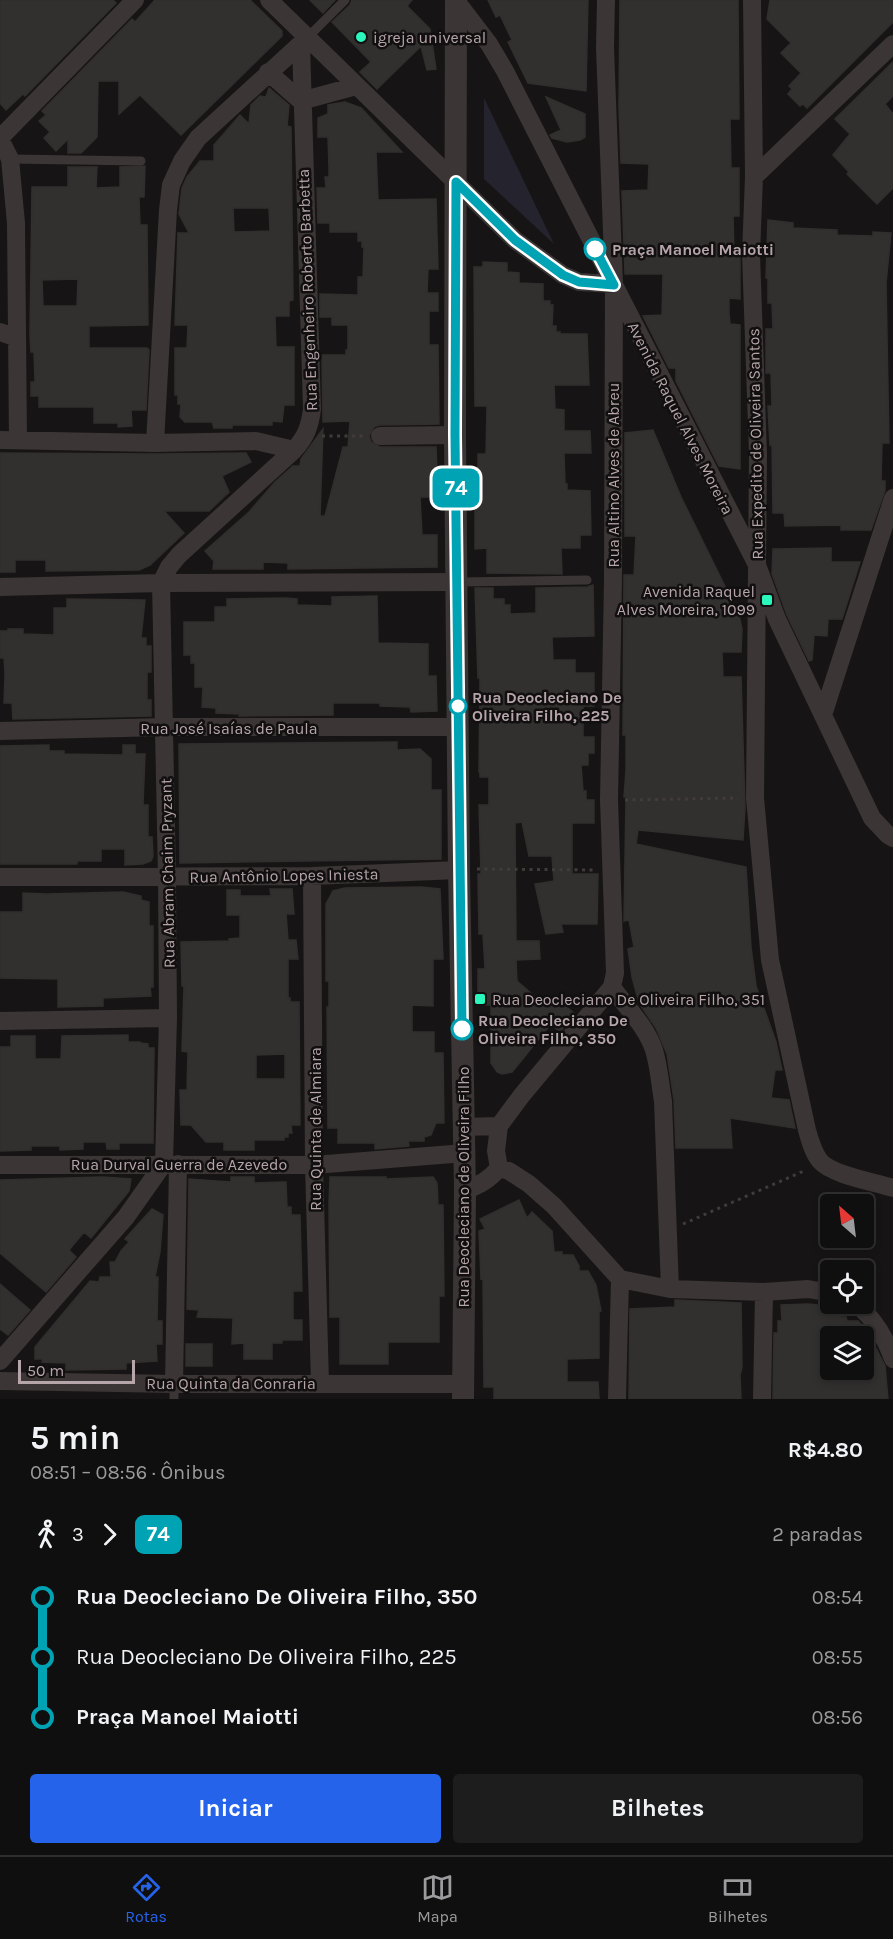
<!DOCTYPE html>
<html lang="pt">
<head>
<meta charset="utf-8">
<style>
  :root { --surface:#100f0f; --page:#1e1d1d; --text:#f1f3f6; --muted:#9c9c9e; --line:#302f2f; --accent:#2563eb }
  body { margin:0; font-family:Karla,sans-serif; background:var(--page); color:var(--text); height:100vh; display:flex; flex-direction:column; font-size:22px; white-space:nowrap }
  * { box-sizing:border-box; margin:0 }
  p { font-size:20px; color:var(--muted) }
  .icon { flex:none; width:33px; height:33px; fill:none; stroke:currentColor; stroke-width:2; stroke-linecap:round; stroke-linejoin:round }
  .map { position:relative; height:1399px; overflow:hidden }
  .details { display:flex; flex-direction:column; background:var(--surface); flex:1 }
  .details>* { flex:none }
  .badge { padding:0 12px; border-radius:9px; font-size:21px; line-height:39px }
  .needle { width:39px; rotate:332deg }
  .fabs { position:absolute; left:820px; top:1194px; display:grid; gap:12px }
  .fabs a { display:grid; place-items:center; width:54px; height:54px; border-radius:6px; background:var(--surface); box-shadow:0 3px 9px #0003,0 0 0 2px var(--line); font-size:30px }
  .scale { position:absolute; left:18px; bottom:15px; width:117px; box-sizing:border-box; padding-left:6px; border:3px solid #b6a5aa; border-top:0; font-size:16px; line-height:21px; white-space:nowrap; color:#b6a5aa; -webkit-text-stroke:4px #110f0f; paint-order:stroke }
  .map>.badge { position:absolute; translate:-50% -50%; box-shadow:0 0 0 3px #fff }
  .legs { display:flex; align-items:center; gap:9px; height:66px; padding:0 30px; font-size:20px }
  .legs p { margin-inline-start:auto }
  .head { display:flex; align-items:center; justify-content:space-between; height:102px; padding:0 30px }
  h1 { font-size:33px; font-weight:700; line-height:45px }
  .action { display:flex; gap:12px; margin-top:auto; padding:12px 30px }
  .action a { flex:1; height:69px; border-radius:6px; background:var(--accent); color:#fff; font-size:24px; font-weight:700; line-height:69px; text-align:center }
  .action a+a { background:var(--page); color:var(--text) }
  ul { padding:0 30px; list-style:none }
  li { display:flex; align-items:center; gap:21px; height:60px; font-size:22px }
  li i { display:grid; place-items:center; width:9px; height:100%; margin:0 8px; background:currentColor }
  li i::after { content:''; width:15px; height:15px; margin:-8px; border:4px solid; border-radius:50%; background:var(--surface) }
  li p { margin-inline-start:auto }
  li:first-child i { background:linear-gradient(#0000 50%,currentColor 0) }
  li:last-child i { background:linear-gradient(currentColor 50%,#0000 0) }
  .dock { display:flex; justify-content:space-around; align-items:center; height:84px; border-top:2px solid var(--line); background:var(--surface); font-size:16px; color:var(--muted) }
  .dock a { display:grid; justify-items:center; gap:3px }
  .dock .current { color:var(--accent) }
  .map>svg:first-child { display:block }
  .green { fill:#25242e }
  .building { fill:#322f2f; stroke:#322e2e; stroke-width:1.5; fill-rule:evenodd }
  .lines { fill:none; stroke-linecap:round; stroke-linejoin:round }
  .path { stroke:#423b3c; stroke-width:3; stroke-dasharray:3 4.5; stroke-linecap:butt }
  .service { stroke:#3b3535; stroke-width:9 }
  .minor { stroke:#3b3535; stroke-width:18 }
  .tertiary { stroke:#3b3535; stroke-width:22 }
  .line-1-casing { stroke:#fff; stroke-width:14 }
  .line-1 { stroke:#00a3b4; stroke-width:9 }
  .poi-dot { fill:#2bf6bb; stroke:#110f0f; stroke-width:2 }
  .stop-1-dot { fill:#fff; stroke:#00a3b4; stroke-width:3 }
  .labels { text-anchor:middle; stroke-width:5; stroke-linejoin:round; paint-order:stroke }
  .poi-label { font-size:16px; fill:#b6a5aa; stroke:#110f0f; text-anchor:start }
  .stop-label { font-size:16px; font-weight:bold; fill:#b6a5aa; stroke:#110f0f; text-anchor:start }
  .street-label { font-size:16px; fill:#b6a5aa; stroke:#110f0f }
</style>
</head>
<body>
<div class="map">
<svg width="893" height="1399" viewBox="0 0 893 1399">
  <rect width="100%" height="100%" fill="#161414"/>
  <path class="green" d="M484 98 554 244 484 179Z"/>
  <path class="building" d="M0 0H113L116 3 25 96 23 94 6 110 0 103Z
    M155 0H250L282 31V36L181 135 140 95 119 114V81H98L97 137 81 153H68V139L56 151 44 138 50 132 39 121 46 115 42 111 132 19 135 22Z
    M310 0H335L323 13Z
    M352 0H412L407 6 430 29 436 69 427 70 421 46 377 89 360 72 371 62 332 22 350 5Z
    M488 0H588L586 91 528 83 508 42 512 40 500 15 496 17Z
    M620 0H738L739 119H730L731 168H739V216H733L734 253H740V299L729 298V312L730 324 740 325V469L719 466 676 381V368H669L643 316 662 315 663 274H625L622 191 648 190 649 164 621 163 619 107Z
    M770 0H893V22L807 108 803 104 800 106 788 94 792 89 789 86 801 73 781 53 791 43 767 19Z
    M893 62V96L885 104 893 114V188L877 204 847 174 849 172 833 155 850 134 835 119Z
    M269 88 289 105 287 126 291 127 293 300 289 301V316H275L276 347H294V405H284L282 422 272 421V425H232V428H214L212 422H185L180 417 181 404H178V395H175V348H187L188 325H175L178 233H189L179 214 182 188 187 177 200 161H214V145L240 115 249 124 251 105 260 96 266 97ZM233 208H269L270 231 234 232Z
    M546 97 585 114V137L580 140 567 142 552 138 550 135 561 130Z
    M345 102 361 108 402 152H376L378 200 436 199 438 269H428L427 293H438V311H429V345H438L439 424 379 425 374 427 369 436 371 442 380 447H436L438 497H420L422 535H437V567L288 569V563L263 562V569H213L214 561 205 551 249 512 275 482 293 466H300L301 459 323 429 320 516H325L343 447H348L350 421 323 422 322 355H346V350H348V325H332V317H320V294L358 295V277H363L364 247H362V241H358V232H330V223H318L317 188H326L325 177H329V168L328 137H318V118L328 114V105Z
    M145 166 144 197H139L140 225H147L148 325 89 326V348H147L149 350 146 410H131L132 426 118 427V423H94V407H39V396H31V382H35L34 352H31L30 335 32 187H68V167H97L96 188 120 187V167ZM78 279 77 306H43L42 280Z
    M768 220 793 223V228L837 230V235L873 236V232L891 233 886 283 889 443H882L881 481H885V490L871 530H841V525L785 526 784 513H773L772 445H770L768 406H772L771 373H766V329H773L772 303H768V278H766Z
    M483 262 507 263V272L519 273V283L543 284V301H550V305H553L552 326H556V332H560V334H587L589 385H554L555 409 564 410V431H590L591 453H564L565 484H567V490L590 491 591 535H580V548H561L562 574 487 573V548L475 549V481H478V454H486L487 406H475L474 267H483Z
    M653 430 681 497 739 615 742 629 741 652H722L723 677H741L745 807 743 840 638 830 636 844 746 867 751 947 756 986 776 1042 782 1070H775L771 1098 789 1100 795 1128 730 1118 732 1148H676L674 1100 667 1054 656 1028 639 1003 632 977 628 949 634 947 629 920 624 921 626 797H624L626 770V735H623L624 575H634L636 536H625V433Z
    M0 453 155 454 246 453 251 462 222 476 229 492 209 511H164L184 533 150 565 139 570 46 571V560H15V572H0Z
    M831 548V562H860L842 619H828L827 636 814 635 812 660 809 661 787 615 772 574 773 549Z
    M593 585 594 636 552 637 553 660H575V673H594V706H583V737H594V753H588V765H581L583 791H586V800H594V823H572V874H598L597 924H561L563 932 546 934 535 884 554 881 552 856H529L522 822 515 823 516 941H539L540 959 516 960 517 981 547 1007 556 998 575 1014 560 1032 551 1024 512 1072 502 1074 497 1072 491 1063V1005H478V969H485L483 934H479L478 874H481L479 805H489V777H480V772H479L480 678H478L475 588H493V599H504V605H510V614L536 613V588L587 587Z
    M377 596 378 643 428 644V676H436L437 711 411 712 410 707 380 706V703H333V715L242 716H239L240 714 216 713V708L202 707 203 687H195V663H191V655H184V622H215V607H227V599L285 598 297 599V605L332 606V597Z
    M67 599 145 600 141 638H146V646H151V672H147V700H151V716L13 719 12 703H4L5 674 4 658H0V631H9L8 629H23V634L54 635V608H67Z
    M397 742V750L420 749 431 759V790H441V859L180 863 179 744Z
    M49 745V751H64V754L123 755V745H135V754H145L143 805H148V837H152L153 856 151 861 143 864 125 865V849H101V861H77V864H0V746Z
    M421 887 440 889 443 959H433V1006L412 1005V1032H434V1053H443L444 1123H436L431 1135 424 1137V1141H408L409 1146 375 1149V1143H338V1128H328L327 1007H329V981H326V904L333 891 345 888Z
    M270 889H292L294 914H286L288 940H296L298 959H288V998H290V1002H299L300 1125H291L292 1133H288V1137H284V1140H254V1150H224V1142H206L191 1125H181L180 1090H187L188 1052 182 1051 184 986H182L181 942 229 941V939L240 938V915H227V890H240V896H271ZM285 1054V1079H256V1055Z
    M123 892 141 896V900L149 902V926H153V987H150L151 996 103 998V1006L58 1007V979L0 978V912H23V893L46 894Z
    M128 1035V1042H140V1043L148 1044V1048H154L153 1143H119V1149H107L106 1142H83V1149L60 1150V1146H31V1150L0 1151V1049L1 1047H11V1036H35V1059H61L62 1036Z
    M102 1177 131 1179 129 1191 91 1238 84 1232 69 1250 76 1257 46 1292 0 1253V1180Z
    M231 1177H254V1183L286 1182 287 1207H291V1215H300L302 1291H293V1320H302V1340H282V1343H272V1359H244V1343L232 1344 233 1318 197 1317 199 1310 187 1309 189 1179 231 1182Z
    M330 1177H386V1179L433 1177 437 1183 438 1205H443L444 1296H439V1342H388V1364H340V1317H330L329 1203Z
    M519 1200 527 1218 532 1212 552 1231 554 1252H562V1255H573L579 1266V1271H588L596 1285 601 1311H599V1358L567 1359V1382H598L599 1399H494V1387H484L483 1278 481 1279 479 1231 485 1229 480 1219Z
    M152 1209 163 1215 160 1252 155 1277H158L157 1321H162V1344H156L157 1361 126 1363V1369L66 1370V1363L42 1362 43 1359H35V1347L90 1281 99 1282 100 1277H111L110 1262H115L121 1251 129 1242 125 1239Z
    M0 1284 30 1310 8 1335 0 1329Z
    M675 1300 741 1303 742 1367 740 1375 741 1399H629L630 1309 675 1307Z
    M808 1304 818 1305V1309L841 1308V1317H846L847 1321H858L860 1323 877 1350 885 1366 888 1399H773L774 1333H778V1321H782L781 1305ZM831 1336H864V1370H831Z
    M186 1344H212V1366H186Z"/>
  <g class="lines">
    <path class="path" d="M322 436H364
      M625 800 738 798
      M477 869 597 870
      M683 1224 806 1170"/>
    <path class="service" d="M307 38 345 0
      M10 159 141 161
      M458 582 587 580
      M174 1384V1399"/>
    <path class="minor" d="M269 0 515 240 563 275 579 282 614 284
      M752 0 754 177 751 254 758 454 755 798 770 960 807 1130C810 1141 813 1152 820 1161 832 1175 875 1182 893 1188
      M457 2 489 44 505 71 757 565 777 619 872 818 888 835 893 838
      M268 72 301 101 356 86
      M0 138 135 0
      M0 139 10 159 16 223 18 440
      M754 177 893 44
      M0 332 17 338
      M380 436 455 435
      M0 440 155 443 256 441 294 450
      M155 443 168 210 171 185 182 161 198 138 306 39
      M0 587 161 583 458 582
      M823 715 893 498
      M0 731 164 727H458
      M312 876 314 1165 320 1383
      M0 877 312 876 459 870
      M612 987C626 1007 646 1026 654 1050 659 1066 660 1084 663 1101L670 1289
      M0 1021 168 1018
      M464 1127 499 1126
      M0 1165H314L465 1153
      M499 1168 496 1151 499 1126 522 1095 612 987 615 973 609 800 613 579 614 284 605 48 606 0
      M499 1168 509 1171 529 1184 554 1206 620 1279 670 1289 764 1292 808 1289 831 1293
      M465 1190C479 1186 490 1179 499 1168
      M856 1304C874 1318 885 1337 893 1359
      M0 1361 126 1217 164 1163 168 1018 167 877 161 583 169 567 179 555 294 450C306 437 310 426 312 409L301 43
      M0 1381 174 1384H462
      M174 1384 178 1164
      M617 1399 620 1279
      M762 1399 764 1292"/>
    <path class="tertiary" d="M456 0 455 435 459 870 465 1190 463 1399"/>
  </g>
  <g class="lines">
    <defs>
      <path id="line-1" d="M462 1029 455 435 456 182 515 240 563 275 579 282 614 285 595 249"/>
    </defs>
    <use href="#line-1" class="line-1-casing"/>
    <use href="#line-1" class="line-1"/>
  </g>
  <g class="poi-dot">
    <circle cx="361" cy="37" r="6"/>
    <rect x="761" y="594" width="12" height="12" rx="3"/>
    <rect x="474" y="993" width="12" height="12" rx="3"/>
  </g>
  <g class="stop-1-dot">
    <circle cx="595" cy="249" r="10"/>
    <circle cx="458" cy="706" r="8"/>
    <circle cx="462" cy="1029" r="10"/>
  </g>
  <g class="labels">
    <g class="poi-label">
      <text x="373" y="43">igreja universal</text>
      <text x="755" y="597" text-anchor="end">Avenida Raquel<tspan x="755" dy="18">Alves Moreira, 1099</tspan></text>
      <text x="492" y="1005">Rua Deocleciano De Oliveira Filho, 351</text>
    </g>
    <g class="stop-label">
      <text x="612" y="255">Praça Manoel Maiotti</text>
      <text x="472" y="703">Rua Deocleciano De<tspan x="472" dy="18">Oliveira Filho, 225</tspan></text>
      <text x="478" y="1026">Rua Deocleciano De<tspan x="478" dy="18">Oliveira Filho, 350</tspan></text>
    </g>
    <g class="street-label">
      <text transform="translate(307 290) rotate(-92)" y="6">Rua Engenheiro Roberto Barbetta</text>
      <text transform="translate(681 418) rotate(63)" y="6">Avenida Raquel Alves Moreira</text>
      <text transform="translate(755 444) rotate(-91)" y="6">Rua Expedito de Oliveira Santos</text>
      <text transform="translate(613 475) rotate(-90)" y="6">Rua Altino Alves de Abreu</text>
      <text x="229" y="734">Rua José Isaías de Paula</text>
      <text transform="translate(167 873) rotate(-91)" y="6">Rua Abram Chaim Pryzant</text>
      <text transform="translate(284 875) rotate(-1)" y="6">Rua Antônio Lopes Iniesta</text>
      <text transform="translate(315 1129) rotate(-90)" y="6">Rua Quinta de Almiara</text>
      <text x="179" y="1170">Rua Durval Guerra de Azevedo</text>
      <text transform="translate(463 1187) rotate(-90)" y="6">Rua Deocleciano de Oliveira Filho</text>
      <text x="231" y="1389">Rua Quinta da Conraria</text>
    </g>
  </g>
</svg>
<div class="fabs">
<a><svg class="needle" viewBox="-14 -14 28 28"><path d="M0-13l5 13h-10z" fill="#e53935"/><path d="M0 13l5-13h-10z" fill="#9c9c9e"/></svg></a>
<a><svg class="icon" aria-label="locate" viewBox="0 0 24 24"><circle cx="12" cy="12" r="6"/><path d="M12 2v4M12 18v4M2 12h4M18 12h4"/></svg></a>
<a><svg class="icon" aria-label="layers" viewBox="0 0 24 24"><path d="M12 4l9 5-9 5-9-5zM3 14l9 5 9-5"/></svg></a>
</div>
<div class="scale">50 m</div>
<b class="badge" style="left:456px;top:488px;background:#00a3b4;color:#fff">74</b>
</div>
<section class="details">
<div class="head"><div><h1>5 min</h1><p>08:51 – 08:56 · Ônibus</p></div><b>R$4.80</b></div>
<div class="legs"><svg class="icon" aria-label="walk" viewBox="0 0 24 24"><circle cx="13" cy="4" r="2"/><path d="M13 8l-2 6 4 7M11 14l-3 7M7 12l3-4h3l4 4"/></svg>3<svg class="icon" aria-label="forward" viewBox="0 0 24 24"><path d="M9 5l7 7-7 7"/></svg><b class="badge" style="background:#00a3b4;color:#fff">74</b><p>2 paradas</p></div>
<ul>
<li><i style="color:#00a3b4"></i><b>Rua Deocleciano De Oliveira Filho, 350</b><p>08:54</p></li>
<li><i style="color:#00a3b4"></i><span>Rua Deocleciano De Oliveira Filho, 225</span><p>08:55</p></li>
<li><i style="color:#00a3b4"></i><b>Praça Manoel Maiotti</b><p>08:56</p></li>
</ul>
<div class="action"><a>Iniciar</a><a>Bilhetes</a></div>
</section>
<nav class="dock">
<a class="current"><svg class="icon" aria-label="directions" viewBox="0 0 24 24"><path d="M12 3l9 9-9 9-9-9zM9 14v-3h6M13 9l2 2-2 2"/></svg>Rotas</a>
<a><svg class="icon" aria-label="map" viewBox="0 0 24 24"><path d="M3 6l6-2 6 2 6-2v14l-6 2-6-2-6 2zM9 4v14M15 6v14"/></svg>Mapa</a>
<a><svg class="icon" aria-label="tickets" viewBox="0 0 24 24"><path d="M3 7h18v10H3zM15 7v10"/></svg>Bilhetes</a>
</nav>
</body>
</html>
